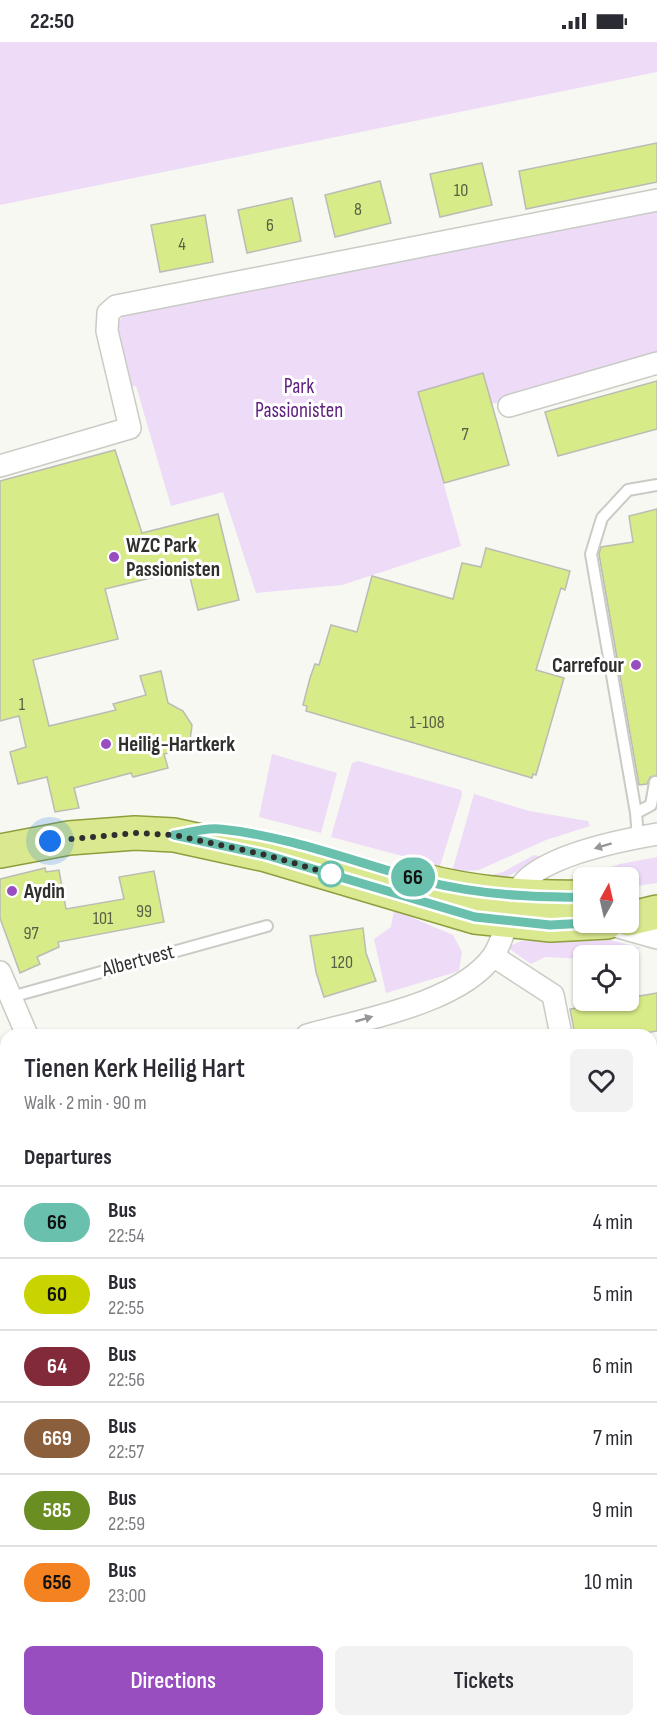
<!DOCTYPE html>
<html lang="en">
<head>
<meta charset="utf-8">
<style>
  :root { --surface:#fff; --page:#f2f2f3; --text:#2b2b33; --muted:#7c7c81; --line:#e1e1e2; --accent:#994ec0 }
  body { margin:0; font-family:"Sofia Sans Condensed",sans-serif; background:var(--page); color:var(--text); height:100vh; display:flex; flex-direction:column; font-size:22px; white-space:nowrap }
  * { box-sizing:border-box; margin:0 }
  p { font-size:20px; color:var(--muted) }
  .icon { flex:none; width:33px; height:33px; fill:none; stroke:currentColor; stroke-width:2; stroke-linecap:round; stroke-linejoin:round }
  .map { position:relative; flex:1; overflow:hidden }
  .sheet { position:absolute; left:0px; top:987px; width:657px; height:698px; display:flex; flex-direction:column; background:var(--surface); border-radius:18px 18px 0 0; box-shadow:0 2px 4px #0004 }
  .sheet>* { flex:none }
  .badge { padding:0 12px; border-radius:20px; font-size:21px; line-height:39px }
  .needle { width:39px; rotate:8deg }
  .fabs { position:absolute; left:573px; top:825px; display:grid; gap:12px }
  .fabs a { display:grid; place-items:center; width:66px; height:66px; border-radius:9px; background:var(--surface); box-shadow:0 2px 4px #0004; font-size:30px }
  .you { position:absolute; width:30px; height:30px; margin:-15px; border:4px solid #fff; border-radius:50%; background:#1a73e8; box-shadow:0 0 0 9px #1a73e833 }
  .map>.badge { position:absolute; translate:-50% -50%; box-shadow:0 0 0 3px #fff }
  h2 { padding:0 24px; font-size:22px; line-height:54px }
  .round { display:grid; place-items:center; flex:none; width:63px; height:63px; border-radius:9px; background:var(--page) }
  .headline { display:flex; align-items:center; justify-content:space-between; height:102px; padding:0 24px }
  h1 { font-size:28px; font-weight:600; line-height:45px }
  .action { display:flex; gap:12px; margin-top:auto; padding:12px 24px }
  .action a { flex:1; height:69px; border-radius:9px; background:var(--accent); color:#fff; font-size:24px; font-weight:600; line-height:69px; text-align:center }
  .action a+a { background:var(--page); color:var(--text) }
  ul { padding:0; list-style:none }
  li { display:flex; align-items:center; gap:18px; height:72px; padding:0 24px; border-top:2px solid var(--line) }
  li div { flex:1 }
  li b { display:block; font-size:22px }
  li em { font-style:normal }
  li .badge { min-width:66px; font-weight:700; text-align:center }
  .status { display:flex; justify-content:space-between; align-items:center; height:42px; padding:0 30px; background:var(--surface); direction:ltr }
  .status svg { height:16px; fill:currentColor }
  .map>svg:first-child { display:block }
  .built { fill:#edf1e2 }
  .green { fill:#eddbf8 }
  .building { fill:#d7eb88; stroke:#babcb5; stroke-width:1.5 }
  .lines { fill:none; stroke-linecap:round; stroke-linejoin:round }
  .service-casing { stroke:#c9cbc4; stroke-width:14 }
  .minor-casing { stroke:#c9cbc4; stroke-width:24 }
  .primary-casing { stroke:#8e9e3d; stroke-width:36 }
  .service { stroke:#fff; stroke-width:10 }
  .minor { stroke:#fff; stroke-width:21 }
  .primary { stroke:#dae890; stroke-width:33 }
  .oneway { fill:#979896 }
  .line-casing { stroke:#fff; stroke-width:14 }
  .line { stroke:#69c0ac; stroke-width:9 }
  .walk { stroke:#2f302d; stroke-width:6; stroke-dasharray:0 10.8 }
  .poi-dot { fill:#994ec0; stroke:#fff; stroke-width:2 }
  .stop-dot { fill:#fff; stroke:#69c0ac; stroke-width:3 }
  .labels { text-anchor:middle; stroke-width:6; stroke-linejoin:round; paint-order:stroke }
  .number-label { font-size:18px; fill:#595f44 }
  .park-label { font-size:21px; fill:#612180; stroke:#fff }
  .poi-label { font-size:21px; font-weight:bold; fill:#2f302d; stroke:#fff; text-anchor:start }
  .street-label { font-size:21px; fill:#2f302d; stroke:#fff }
</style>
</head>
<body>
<div class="status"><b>22:50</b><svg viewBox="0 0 49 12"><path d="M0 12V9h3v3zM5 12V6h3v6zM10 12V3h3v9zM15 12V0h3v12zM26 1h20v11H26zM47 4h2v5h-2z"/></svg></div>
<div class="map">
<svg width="657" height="1684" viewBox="0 0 657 1684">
  <rect width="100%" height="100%" fill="#f6f8f1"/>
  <path class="built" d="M657 1497V1553L651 1537V1499Z"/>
  <path class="green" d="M0 0H657V30L0 163Z
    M657 162V316L492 362 483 331 418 350 461 504 342 543 256 551 223 450 171 464 136 344 130 345C124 324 106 290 125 272Z
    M272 712 337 731 321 791 259 775Z
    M358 719 461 748 462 753 440 824 331 795 352 721Z
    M474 752 529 769 588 779 590 784 546 798 479 828 452 830Z
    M534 813 545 816 498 839 488 834 503 830Z
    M657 815V841L629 845 628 836 592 835V831L620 822Z
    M394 868 453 893 462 910 459 929 386 951 374 897 391 885Z
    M599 895 641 906 604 913 584 914 583 917 545 915 531 922 507 905 521 899Z"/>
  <path class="building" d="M657 101V140L526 167 519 129Z
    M482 121 492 163 440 175 430 132Z
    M380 139 391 181 335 195 325 153Z
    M292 156 301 199 247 211 238 168Z
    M205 173 213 220 160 230 151 183Z
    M483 331 509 423 444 441 418 350Z
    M657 339V387L558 414 545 370Z
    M115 408 142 491 218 472 239 558 198 568 188 527 105 547 118 597 33 618 49 684 116 668 113 662 146 653 140 634 161 629 168 661 183 669 192 683 190 699 177 709 164 712 168 726 133 735 131 731 74 746 79 766 55 770 47 735 18 742 10 710 26 705 19 674 0 679V439Z
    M657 467V733L650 735 647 742 639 743 599 512 601 505 633 500 629 474Z
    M486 506 570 529 565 548 561 546 536 628 564 636 536 733 533 732 532 736 306 669 307 664 303 663 310 636 315 622 319 623 331 583 357 590 372 534 453 557 462 521 481 525Z
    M45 826 46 830 59 828 66 867 124 857 119 835 154 829 164 880 58 900 59 905 37 915 40 922 20 931 0 876V837Z
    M363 886 366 911 376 939 324 955 316 930 310 894Z
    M657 951V989L633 993H575L570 967 628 958V956Z"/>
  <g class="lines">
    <defs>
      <path id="service" d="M636 771 651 763 655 740
        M638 795 636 771 591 512 602 476 628 448 657 443
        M11 955 267 884"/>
      <path id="minor" d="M509 364 657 321
        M0 424 130 386 107 289 108 271 116 264 657 158
        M516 854C525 816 622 798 657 792
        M611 883 657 896
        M493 914 553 953 561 993
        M0 930 27 993
        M307 993C361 978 460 961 493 914 500 904 503 891 508 880
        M0 1029 6 1026
        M0 1281 6 1297
        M651 1311 657 1310
        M126 1678 127 1684
        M213 1678 215 1684
        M557 1678 560 1684"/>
      <path id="primary" d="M0 809 69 796 135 791 174 793 266 813 475 875 551 883 607 880
        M418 837C472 852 528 856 584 855
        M628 877 657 870"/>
    </defs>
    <use href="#service" class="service-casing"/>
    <use href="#minor" class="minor-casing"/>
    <use href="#primary" class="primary-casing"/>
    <use href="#service" class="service"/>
    <use href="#minor" class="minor"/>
    <use href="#primary" class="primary"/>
  </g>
  <defs><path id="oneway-solid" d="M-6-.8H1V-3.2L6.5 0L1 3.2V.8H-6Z" transform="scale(1.5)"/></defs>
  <g class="oneway">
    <use href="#oneway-solid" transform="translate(603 804) rotate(163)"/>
    <use href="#oneway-solid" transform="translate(364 977) rotate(-16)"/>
  </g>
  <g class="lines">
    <defs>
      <path id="line" d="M584 855C530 856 476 852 424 839 357 821 289 794 220 787 205 785 188 791 174 793L266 813 475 875 550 883 607 880"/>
    </defs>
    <use href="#line" class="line-casing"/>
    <use href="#line" class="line"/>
    <path class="walk" d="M50 799 135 791 174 793 266 813 331 832"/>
  </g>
  <g class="poi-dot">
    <circle cx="114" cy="515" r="6"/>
    <circle cx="636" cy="623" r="6"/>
    <circle cx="106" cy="702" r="6"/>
    <circle cx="12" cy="849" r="6"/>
  </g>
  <circle class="stop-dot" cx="331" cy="832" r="12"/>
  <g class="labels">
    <g class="number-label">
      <text x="461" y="154">10</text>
      <text x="358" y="173">8</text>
      <text x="270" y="189">6</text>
      <text x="182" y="208">4</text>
      <text x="465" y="398">7</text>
      <text x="22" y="668">1</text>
      <text x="427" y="686">1-108</text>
      <text x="144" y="875">99</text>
      <text x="103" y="882">101</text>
      <text x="31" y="897">97</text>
      <text x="342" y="926">120</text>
    </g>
    <g class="park-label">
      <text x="299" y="351">Park<tspan x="299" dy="24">Passionisten</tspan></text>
    </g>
    <g class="poi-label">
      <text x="126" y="510">WZC Park<tspan x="126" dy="24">Passionisten</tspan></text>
      <text x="624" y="630" text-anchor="end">Carrefour</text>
      <text x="118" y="709">Heilig-Hartkerk</text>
      <text x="24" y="856">Aydin</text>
    </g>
    <g class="street-label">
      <text transform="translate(138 918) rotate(-15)" y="7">Albertvest</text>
    </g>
  </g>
</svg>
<div class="fabs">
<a><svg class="needle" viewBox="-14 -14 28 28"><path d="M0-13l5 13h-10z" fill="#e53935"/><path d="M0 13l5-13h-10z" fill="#7c7c81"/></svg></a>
<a><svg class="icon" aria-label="locate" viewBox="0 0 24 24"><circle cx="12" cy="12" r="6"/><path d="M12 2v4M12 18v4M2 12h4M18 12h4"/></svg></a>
</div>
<div class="you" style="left:50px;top:799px"></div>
<b class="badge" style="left:413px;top:835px;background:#69c0ac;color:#111">66</b>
<section class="sheet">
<div class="headline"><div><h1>Tienen Kerk Heilig Hart</h1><p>Walk · 2 min · 90 m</p></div><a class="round"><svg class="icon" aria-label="heart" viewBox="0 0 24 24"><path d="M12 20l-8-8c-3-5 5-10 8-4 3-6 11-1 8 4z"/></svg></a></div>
<h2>Departures</h2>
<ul>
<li><span class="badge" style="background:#69c0ac;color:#111">66</span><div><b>Bus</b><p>22:54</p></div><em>4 min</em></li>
<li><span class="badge" style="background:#c8d300;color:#111">60</span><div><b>Bus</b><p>22:55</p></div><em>5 min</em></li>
<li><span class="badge" style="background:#822a3a;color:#fff">64</span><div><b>Bus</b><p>22:56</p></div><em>6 min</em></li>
<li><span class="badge" style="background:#8b5e3c;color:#fff">669</span><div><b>Bus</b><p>22:57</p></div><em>7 min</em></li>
<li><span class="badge" style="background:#6b8e23;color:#fff">585</span><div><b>Bus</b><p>22:59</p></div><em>9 min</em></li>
<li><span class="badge" style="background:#f58220;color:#111">656</span><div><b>Bus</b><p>23:00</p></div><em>10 min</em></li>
</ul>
<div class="action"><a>Directions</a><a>Tickets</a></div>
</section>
</div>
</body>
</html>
